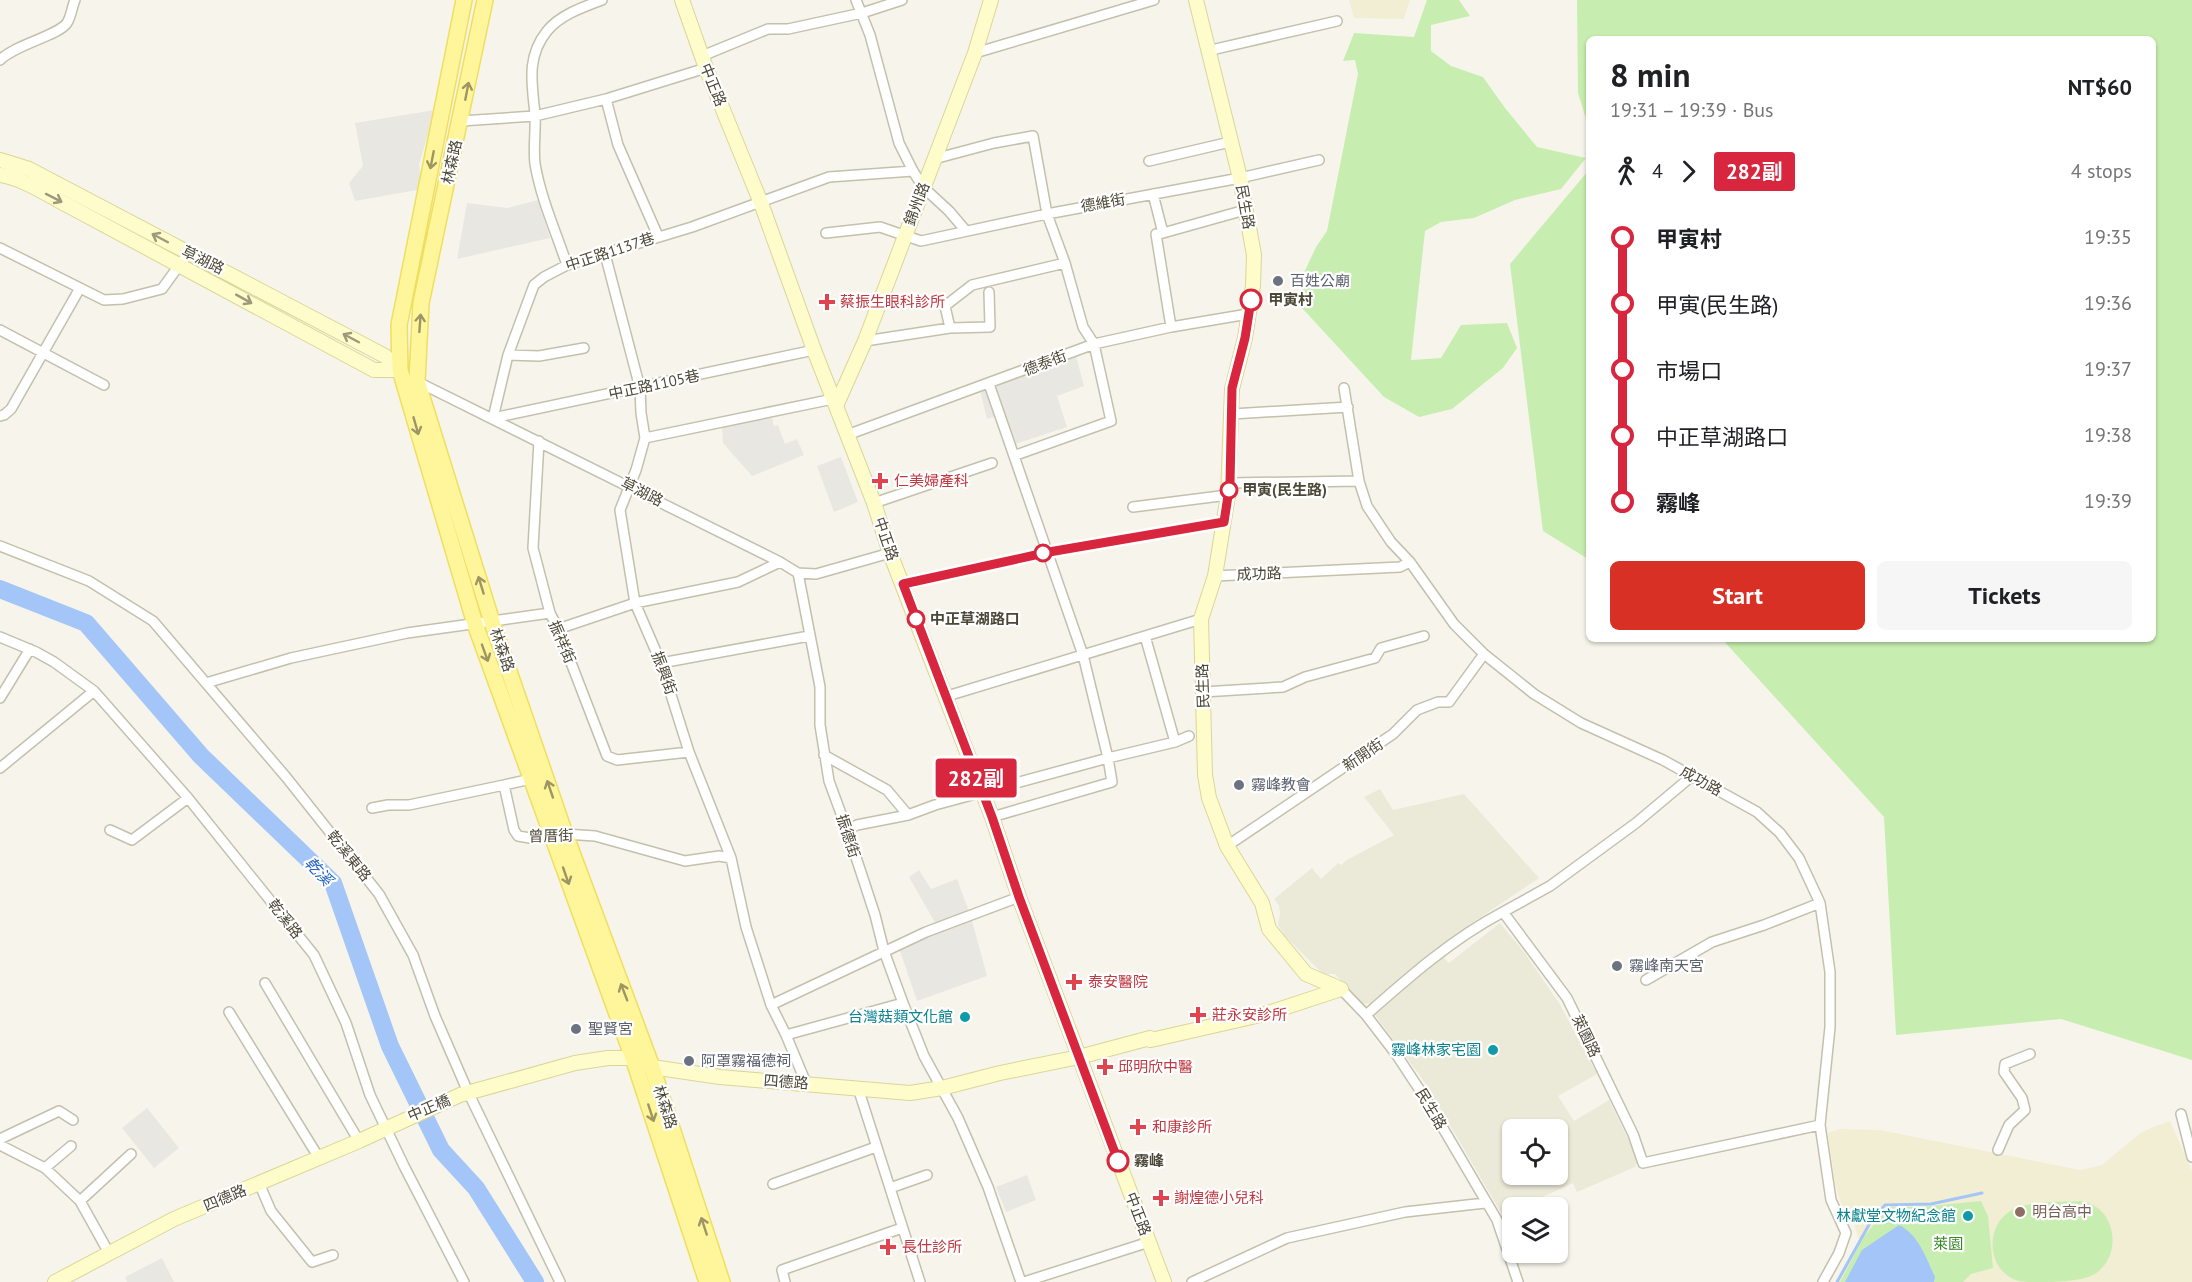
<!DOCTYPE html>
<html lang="en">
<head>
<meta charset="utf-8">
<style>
  :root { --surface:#fff; --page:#f6f6f6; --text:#202124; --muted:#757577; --accent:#d93025 }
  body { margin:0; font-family:"PT Sans","Noto Sans TC",sans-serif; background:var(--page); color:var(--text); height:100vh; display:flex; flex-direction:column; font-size:22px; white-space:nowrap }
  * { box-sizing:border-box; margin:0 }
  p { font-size:20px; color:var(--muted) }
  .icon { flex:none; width:33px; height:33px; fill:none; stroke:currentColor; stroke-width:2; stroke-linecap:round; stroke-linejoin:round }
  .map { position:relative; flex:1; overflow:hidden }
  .details { position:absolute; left:1586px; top:36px; width:570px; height:606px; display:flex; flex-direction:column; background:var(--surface); border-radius:9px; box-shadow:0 2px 4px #0004 }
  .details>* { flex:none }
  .badge { padding:0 12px; border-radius:4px; font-size:21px; line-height:39px }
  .buttons { position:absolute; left:1502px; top:1119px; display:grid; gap:12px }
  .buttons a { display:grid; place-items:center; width:66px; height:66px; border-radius:9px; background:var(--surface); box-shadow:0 2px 4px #0004; font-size:30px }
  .map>.badge { position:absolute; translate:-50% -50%; box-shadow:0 0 0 3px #fff }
  .legs { display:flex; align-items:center; gap:9px; height:66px; padding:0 24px; font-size:20px }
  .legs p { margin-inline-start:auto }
  .head { display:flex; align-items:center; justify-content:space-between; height:102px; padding:0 24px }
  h1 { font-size:33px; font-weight:600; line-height:45px }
  .button { display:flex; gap:12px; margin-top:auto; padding:12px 24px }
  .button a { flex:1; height:69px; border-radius:9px; background:var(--accent); color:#fff; font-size:24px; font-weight:600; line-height:69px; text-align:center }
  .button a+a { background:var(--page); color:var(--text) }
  ul { padding:0 24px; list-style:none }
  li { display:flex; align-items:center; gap:21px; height:66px; font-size:22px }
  li i { display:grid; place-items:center; width:9px; height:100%; margin:0 8px; background:currentColor }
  li i::after { content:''; width:15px; height:15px; margin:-8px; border:4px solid; border-radius:50%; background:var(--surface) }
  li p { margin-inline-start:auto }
  li:first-child i { background:linear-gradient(#0000 50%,currentColor 0) }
  li:last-child i { background:linear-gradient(currentColor 50%,#0000 0) }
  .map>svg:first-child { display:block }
  .residential { fill:#ebe9d8; fill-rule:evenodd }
  .education { fill:#f1eed4 }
  .green { fill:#c7eeb0 }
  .parking { fill:#e8e7e2 }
  .water { fill:#a3c5f7 }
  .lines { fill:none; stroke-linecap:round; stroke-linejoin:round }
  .stream { stroke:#a3c5f7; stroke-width:3 }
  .river { stroke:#a3c5f7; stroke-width:18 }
  .street-casing { stroke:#c3c0ac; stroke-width:12 }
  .secondary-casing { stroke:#dbd597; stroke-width:16 }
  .primary-casing { stroke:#efdf60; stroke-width:18 }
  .street { stroke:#fff; stroke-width:9 }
  .secondary { stroke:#fffccc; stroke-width:14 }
  .primary { stroke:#fff59b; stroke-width:15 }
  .oneway { stroke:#9d9664 }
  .oneway2 { stroke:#9d997a }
  .line-1-casing { stroke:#fff; stroke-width:14 }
  .line-1 { stroke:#d7263d; stroke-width:9 }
  .worship-dot { fill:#6b7280; stroke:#fff; stroke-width:2 }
  .stop-1-dot { fill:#fff; stroke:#d7263d; stroke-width:3 }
  .health-dot { fill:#e0444e; stroke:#fff; stroke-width:2 }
  .culture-dot { fill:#0f9aa8; stroke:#fff; stroke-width:2 }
  .education-dot { fill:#8d6e63; stroke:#fff; stroke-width:2 }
  .labels { text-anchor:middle; stroke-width:4.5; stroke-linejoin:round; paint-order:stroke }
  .street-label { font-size:15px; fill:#4c4837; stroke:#fff }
  .worship-label { font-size:15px; fill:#5b616d; stroke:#fff; text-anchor:start }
  .stop-label { font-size:15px; font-weight:bold; fill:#4c4837; stroke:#fff; text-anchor:start }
  .health-label { font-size:15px; fill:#be3a42; stroke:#fff; text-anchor:start }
  .culture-label { font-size:15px; fill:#0d838f; stroke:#fff; text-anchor:end }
  .education-label { font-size:15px; fill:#785e54; stroke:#fff; text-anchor:start }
  .park-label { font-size:15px; fill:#368523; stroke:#fff }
  .water-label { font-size:16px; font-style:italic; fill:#2463c4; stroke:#fff }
</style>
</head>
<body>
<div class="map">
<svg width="2192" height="1282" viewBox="0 0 2192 1282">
  <rect width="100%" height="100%" fill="#f7f5eb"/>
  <path class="residential" d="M1380 789 1393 810 1464 794 1539 878 1469 925 1373 1003 1363 1004 1335 974H1323L1285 936 1278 925 1280 914 1279 905 1274 899 1312 868 1321 879 1338 863 1341 865 1347 860 1394 835 1364 797Z
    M1500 923 1524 952 1559 1003 1597 1074 1558 1096 1574 1121 1609 1100 1638 1160 1635 1167 1577 1192 1573 1183 1521 1207 1512 1208V1212L1503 1216 1426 1084 1375 1015 1442 956 1449 963ZM1512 1130H1557V1174H1512Z"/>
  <path class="education" d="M1349 0H1410L1404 19 1354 18Z
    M2170 1121 2192 1171V1282H1838L1859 1240 1854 1224 1840 1201 1835 1183 1828 1133 1840 1129 1880 1130 2080 1170 2102 1165 2139 1134 2153 1127Z"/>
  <path class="green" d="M1427 0H1459L1470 16 1431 25V51L1451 66 1483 77 1505 108 1537 147 1586 158 1561 189 1515 200 1474 218 1441 222 1425 231 1411 360 1441 358 1461 325 1507 323 1517 348 1503 368 1452 409 1419 417 1384 397 1302 308V277L1316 247 1327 231 1358 74 1355 60 1343 61 1354 33 1414 37Z
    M1577 0H2192V1060L2061 1019 1896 1035 1884 817 1722 639H2152V39H1588V125L1578 93Z
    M1588 171V559L1543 531 1510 264Z
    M1981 1201 1988 1216 1993 1268 1971 1274 1963 1282H1840L1864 1237 1887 1207H1921Z
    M2080 1201C2116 1205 2124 1255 2095 1274 2080 1282 2055 1282 2037 1282 2032 1282 2024 1282 2019 1281 1986 1272 1984 1225 2012 1210 2027 1201 2062 1202 2080 1201Z"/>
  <path class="parking" d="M435 110 419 165 423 189 355 201 349 183 363 166 355 123Z
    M538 200 550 238 457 259 467 203 507 208Z
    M1075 352 1084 386 1057 396 1067 427 1009 446 998 416 987 419 980 390Z
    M771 413 774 426 778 425 785 444 797 439 804 455 752 476 723 443 722 425Z
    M841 457 858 502 834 512 817 466Z
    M919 870 931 889 957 879 971 917 987 976 917 1001 897 942 937 926 909 877Z
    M147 1108 179 1148 154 1168 122 1128Z
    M1027 1175 1036 1200 1006 1212 996 1187Z
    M162 1258 174 1282H127L125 1277Z"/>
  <path class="water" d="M1899 1225C1919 1235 1926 1258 1935 1277L1934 1282H1845L1862 1250Z"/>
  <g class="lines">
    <path class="stream" d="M1837 1282 1870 1223 1885 1205 1931 1204 1982 1193"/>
    <path class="river" d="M0 589 86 623 201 756 333 883 390 1046 441 1150 476 1188 535 1282"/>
    <defs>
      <path id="street" d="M856 0 870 35 899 143 913 171 923 187 949 211 966 231
        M1207 51 1337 21
        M975 53 1154 0
        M702 56 768 29H788L862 13 902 0
        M0 60C16 44 58 36 67 23 71 17 72 7 75 0
        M606 99 618 145 658 236
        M461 121 535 116 606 99 706 68
        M934 159 994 143 1033 136 1047 214 1065 263 1083 327 1094 344 1111 421 1016 455
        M1149 161 1230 142
        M1153 194 1163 233 1156 234 1171 327
        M826 233 880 227 921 241 1047 214 1240 178 1319 160
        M1163 233 1245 210
        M0 248 104 300 123 299 162 289 188 253
        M605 254 640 388 641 413 645 438 636 470 620 510 635 603 661 663 689 752 731 858 746 927 771 1005 786 1035 806 1083
        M567 265C556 232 541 199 535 164 533 148 536 131 535 114 532 84 526 57 547 31 560 15 583 7 602 0
        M950 328 945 306 972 285 1065 263
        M0 330 104 385
        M865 341 950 328 990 327 989 292
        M814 350 493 418 508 355 534 285 544 277 567 265 692 227 829 177 913 171
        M508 355 539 356 584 348
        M416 381 780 562 798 573 816 574 890 553
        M989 384 1083 655 1108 758 1112 782 992 817
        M1344 388 1359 481 1367 506 1391 542 1410 562 1454 624 1484 654 1534 694 1581 723 1663 760 1757 812 1780 833 1799 858 1820 903 1830 972V1027L1820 1125 1831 1200 1846 1233 1839 1253 1823 1282
        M1232 414 1348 407
        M0 416 4 415 11 409 80 288
        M847 435 1094 344 1171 327 1248 314
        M645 438 833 399
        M539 441 533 548 550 613 558 629 607 756 617 760 689 752
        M1230 483 1359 481
        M874 503 992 463
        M1133 507 1228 495
        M0 546 89 581 153 621 286 777 379 894 413 955 435 1016 468 1092 560 1282
        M798 573 820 687V725L829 781 847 830 875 915 884 951 903 1003 924 1056 958 1118 988 1187 1021 1282
        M1215 576 1400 567 1410 562
        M903 584 1049 552 1224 522
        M558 629 635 603 738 582 780 562
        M1145 636 1175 742
        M0 637 36 652 54 662 94 691 188 798 314 955 346 1023 370 1095 404 1166 464 1282
        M661 663 809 636
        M206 683 291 658 407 633 550 613
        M1203 692 1283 687 1305 677 1375 658 1381 648 1424 636
        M944 697 1201 619
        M0 698 30 649
        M824 755 887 790 908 815
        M0 768 94 691
        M504 785 531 779
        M372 808 388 805H409L504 785 514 830 518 836 530 838 565 834 595 836 685 861 719 856 731 858
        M110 830 132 840 188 798
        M847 830 857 825 908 815 935 805 1108 758 1175 742 1189 736
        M1227 846 1393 734 1417 710 1438 702H1449L1484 654
        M1503 912 1550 886 1636 823 1692 776
        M1646 980 1712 942 1764 925 1820 903
        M265 983 359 1141
        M1341 989 1366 1015 1396 1054 1427 1101 1497 1220 1518 1282
        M771 1005 926 932 1019 897
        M229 1012 319 1158
        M1366 1015C1409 977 1452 939 1503 912L1567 998 1633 1134 1643 1163 1820 1125
        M786 1035 903 1003
        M858 1088 920 1282
        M2181 1114 2192 1157
        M0 1139 59 1111 73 1120
        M0 1145 45 1168 80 1201 109 1253
        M1998 1150 2009 1125 2025 1110 2022 1098 2004 1072 2005 1064 2030 1054
        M45 1168 71 1146
        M259 1183 271 1211 312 1262 333 1255
        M773 1184 876 1147
        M890 1188 927 1175
        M80 1201 131 1154
        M785 1282 782 1270 902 1228
        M1024 1282 1149 1242
        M1192 1282 1287 1238 1405 1212 1485 1203"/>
      <path id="secondary" d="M682 0 706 68 761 203 814 350 874 503 890 553 992 817 1019 897 1164 1282
        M1196 0 1240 178 1254 255 1253 286 1245 338 1232 389 1228 495 1215 576 1201 619 1205 775 1209 798 1227 846 1262 903 1269 929 1306 974 1341 989
        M0 160 29 169 385 356 400 370
        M0 175C24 179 46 194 67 205L374 370H400
        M836 406 865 341 975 53 991 0
        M55 1282 174 1219 359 1141 460 1095 575 1063 608 1058H633L652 1067 720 1077 910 1093 942 1088 1000 1073 1079 1057 1150 1038 1151 1040 1265 1014 1341 989"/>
      <path id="primary" d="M464 0 399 325 400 370 475 624 633 1058 707 1282
        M485 0 421 303 417 381 492 622 565 834 652 1067 722 1282"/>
    </defs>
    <use href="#street" class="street-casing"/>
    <use href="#secondary" class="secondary-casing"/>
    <use href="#primary" class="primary-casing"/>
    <use href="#street" class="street"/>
    <use href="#secondary" class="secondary"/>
    <use href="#primary" class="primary"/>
  </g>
  <defs><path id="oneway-shaft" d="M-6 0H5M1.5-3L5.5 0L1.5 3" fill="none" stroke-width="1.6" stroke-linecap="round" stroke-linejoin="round" transform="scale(1.5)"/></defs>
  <g class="oneway">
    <use href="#oneway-shaft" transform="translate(467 91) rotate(-79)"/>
    <use href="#oneway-shaft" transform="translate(432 160) rotate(101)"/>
    <use href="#oneway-shaft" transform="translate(420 323) rotate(-86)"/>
    <use href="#oneway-shaft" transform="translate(416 426) rotate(74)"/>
    <use href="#oneway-shaft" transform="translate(481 585) rotate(-107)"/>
    <use href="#oneway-shaft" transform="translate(485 653) rotate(70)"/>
    <use href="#oneway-shaft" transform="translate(550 789) rotate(-109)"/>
    <use href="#oneway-shaft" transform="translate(566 876) rotate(71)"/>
    <use href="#oneway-shaft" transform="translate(624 992) rotate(-111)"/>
    <use href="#oneway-shaft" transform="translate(651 1113) rotate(72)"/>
    <use href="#oneway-shaft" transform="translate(704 1226) rotate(-108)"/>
  </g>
  <g class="oneway2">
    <use href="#oneway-shaft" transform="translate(54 198) rotate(27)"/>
    <use href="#oneway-shaft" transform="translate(160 238) rotate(-152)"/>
    <use href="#oneway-shaft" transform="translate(244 299) rotate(29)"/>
    <use href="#oneway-shaft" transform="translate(351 338) rotate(-152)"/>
  </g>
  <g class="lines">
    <defs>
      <path id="line-1" d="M1118 1161 1019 897 992 817 903 584 1049 552 1224 522 1230 483 1232 388 1245 338 1251 300"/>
    </defs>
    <use href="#line-1" class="line-1-casing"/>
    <use href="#line-1" class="line-1"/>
  </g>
  <g class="worship-dot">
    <circle cx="1278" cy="281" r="6"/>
    <circle cx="1239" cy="785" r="6"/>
    <circle cx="1617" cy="966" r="6"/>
    <circle cx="576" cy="1029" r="6"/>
    <circle cx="689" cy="1061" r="6"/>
  </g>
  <g class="stop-1-dot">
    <circle cx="1251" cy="300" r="10"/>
    <circle cx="1229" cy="490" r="8"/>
    <circle cx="1043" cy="553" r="8"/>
    <circle cx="916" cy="619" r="8"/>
    <circle cx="1118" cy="1161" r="10"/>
  </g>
  <g class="health-dot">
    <path d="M824 293h6v6h6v6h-6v6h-6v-6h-6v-6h6z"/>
    <path d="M877 472h6v6h6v6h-6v6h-6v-6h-6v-6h6z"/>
    <path d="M1071 973h6v6h6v6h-6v6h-6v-6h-6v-6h6z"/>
    <path d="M1195 1006h6v6h6v6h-6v6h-6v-6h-6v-6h6z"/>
    <path d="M1102 1058h6v6h6v6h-6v6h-6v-6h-6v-6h6z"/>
    <path d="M1135 1118h6v6h6v6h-6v6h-6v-6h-6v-6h6z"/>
    <path d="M1158 1189h6v6h6v6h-6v6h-6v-6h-6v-6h6z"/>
    <path d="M885 1238h6v6h6v6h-6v6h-6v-6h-6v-6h6z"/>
  </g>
  <g class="culture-dot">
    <circle cx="965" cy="1017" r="6"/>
    <circle cx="1493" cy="1050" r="6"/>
    <circle cx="1968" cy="1216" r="6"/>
  </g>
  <circle class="education-dot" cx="2020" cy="1212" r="6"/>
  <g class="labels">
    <g class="street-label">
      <text transform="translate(713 85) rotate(68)" y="5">中正路</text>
      <text transform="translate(452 162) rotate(-78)" y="5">林森路</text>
      <text transform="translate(1103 203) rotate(-10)" y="5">德維街</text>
      <text transform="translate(917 204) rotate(-69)" y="5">錦州路</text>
      <text transform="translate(1245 207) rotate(80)" y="5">民生路</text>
      <text transform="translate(610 252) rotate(-18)" y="5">中正路1137巷</text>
      <text transform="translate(203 260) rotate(26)" y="5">草湖路</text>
      <text transform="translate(1045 363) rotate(-21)" y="5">德泰街</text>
      <text transform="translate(654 385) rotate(-12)" y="5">中正路1105巷</text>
      <text transform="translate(642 492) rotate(27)" y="5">草湖路</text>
      <text transform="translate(886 539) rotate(71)" y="5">中正路</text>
      <text transform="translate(1259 574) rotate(-2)" y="5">成功路</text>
      <text transform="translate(562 642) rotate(67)" y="5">振祥街</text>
      <text transform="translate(502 650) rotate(71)" y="5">林森路</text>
      <text transform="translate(664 673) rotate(70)" y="5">振興街</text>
      <text transform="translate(1203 686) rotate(-92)" y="5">民生路</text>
      <text transform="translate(1363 755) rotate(-34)" y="5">新開街</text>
      <text transform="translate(1701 781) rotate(29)" y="5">成功路</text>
      <text transform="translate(551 836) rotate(-1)" y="5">曾厝街</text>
      <text transform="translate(848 836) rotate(72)" y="5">振德街</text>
      <text transform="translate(349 856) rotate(51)" y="5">乾溪東路</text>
      <text transform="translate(285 919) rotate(52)" y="5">乾溪路</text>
      <text transform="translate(1586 1036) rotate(64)" y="5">萊園路</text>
      <text transform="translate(786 1082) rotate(4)" y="5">四德路</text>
      <text transform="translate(665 1107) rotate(72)" y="5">林森路</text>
      <text transform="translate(429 1108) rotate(-23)" y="5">中正橋</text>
      <text transform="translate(1431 1109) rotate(59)" y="5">民生路</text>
      <text transform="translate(225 1198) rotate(-23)" y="5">四德路</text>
      <text transform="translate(1138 1214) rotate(69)" y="5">中正路</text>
    </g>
    <g class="worship-label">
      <text x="1290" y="286">百姓公廟</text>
      <text x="1251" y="790">霧峰教會</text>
      <text x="1629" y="971">霧峰南天宮</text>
      <text x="588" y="1034">聖賢宮</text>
      <text x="701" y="1066">阿罩霧福德祠</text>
    </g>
    <g class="stop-label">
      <text x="1268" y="305">甲寅村</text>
      <text x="1242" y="495">甲寅(民生路)</text>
      <text x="930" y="624">中正草湖路口</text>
      <text x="1134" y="1166">霧峰</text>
    </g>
    <g class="health-label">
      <text x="840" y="307">蔡振生眼科診所</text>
      <text x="894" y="486">仁美婦產科</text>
      <text x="1088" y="987">泰安醫院</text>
      <text x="1212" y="1020">莊永安診所</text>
      <text x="1118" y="1072">邱明欣中醫</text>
      <text x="1152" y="1132">和康診所</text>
      <text x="1174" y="1203">謝煌德小兒科</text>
      <text x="902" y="1252">長仕診所</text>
    </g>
    <g class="culture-label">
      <text x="953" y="1022">台灣菇類文化館</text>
      <text x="1481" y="1055">霧峰林家宅園</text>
      <text x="1956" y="1221">林獻堂文物紀念館</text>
    </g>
    <g class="education-label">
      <text x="2032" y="1217">明台高中</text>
    </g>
    <g class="park-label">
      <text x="1948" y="1249">萊園</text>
    </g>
    <g class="water-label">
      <text transform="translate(319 871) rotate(47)" y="6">乾溪</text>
    </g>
  </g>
</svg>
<div class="buttons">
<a><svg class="icon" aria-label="locate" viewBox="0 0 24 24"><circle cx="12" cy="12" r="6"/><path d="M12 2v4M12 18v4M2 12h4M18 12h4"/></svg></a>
<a><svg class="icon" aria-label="layers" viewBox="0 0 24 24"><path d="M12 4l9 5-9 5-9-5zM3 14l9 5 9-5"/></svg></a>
</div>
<b class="badge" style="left:976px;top:778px;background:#d7263d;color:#fff">282副</b>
<section class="details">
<div class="head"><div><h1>8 min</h1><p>19:31 – 19:39 · Bus</p></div><b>NT$60</b></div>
<div class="legs"><svg class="icon" aria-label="walk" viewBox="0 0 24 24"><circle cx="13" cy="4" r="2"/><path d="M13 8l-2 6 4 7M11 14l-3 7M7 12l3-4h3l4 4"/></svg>4<svg class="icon" aria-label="forward" viewBox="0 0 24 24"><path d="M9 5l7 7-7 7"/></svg><b class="badge" style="background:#d7263d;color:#fff">282副</b><p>4 stops</p></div>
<ul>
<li><i style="color:#d7263d"></i><b>甲寅村</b><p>19:35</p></li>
<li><i style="color:#d7263d"></i><span>甲寅(民生路)</span><p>19:36</p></li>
<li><i style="color:#d7263d"></i><span>市場口</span><p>19:37</p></li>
<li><i style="color:#d7263d"></i><span>中正草湖路口</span><p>19:38</p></li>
<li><i style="color:#d7263d"></i><b>霧峰</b><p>19:39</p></li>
</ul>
<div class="button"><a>Start</a><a>Tickets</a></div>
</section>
</div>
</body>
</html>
